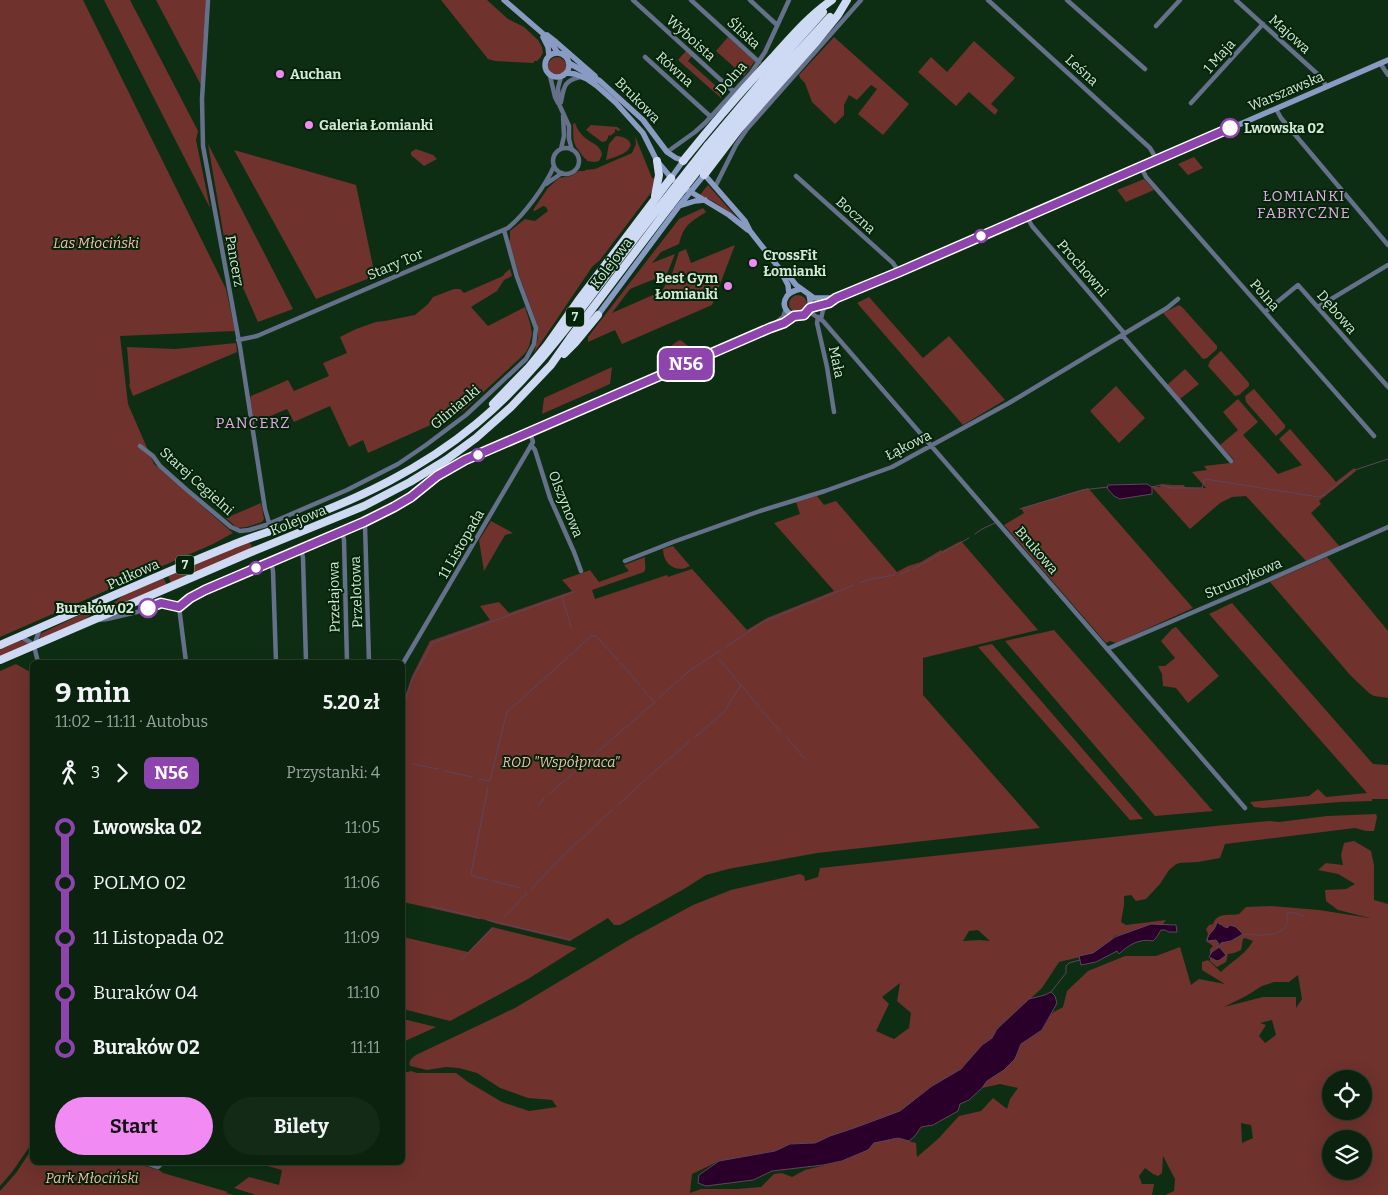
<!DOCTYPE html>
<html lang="pl">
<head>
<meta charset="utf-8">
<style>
  :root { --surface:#0a220e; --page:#132a17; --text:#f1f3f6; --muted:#99a49e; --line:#2a3f2e; --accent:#f28af3 }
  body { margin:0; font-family:Bitter,serif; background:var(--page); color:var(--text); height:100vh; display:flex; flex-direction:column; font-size:19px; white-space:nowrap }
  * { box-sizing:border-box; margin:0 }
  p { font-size:16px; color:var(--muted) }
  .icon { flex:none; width:28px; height:28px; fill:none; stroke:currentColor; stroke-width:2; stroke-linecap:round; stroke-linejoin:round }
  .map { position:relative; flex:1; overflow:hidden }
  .panel { position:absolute; left:30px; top:660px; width:375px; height:505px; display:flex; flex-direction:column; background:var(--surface); border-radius:8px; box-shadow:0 5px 20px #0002,0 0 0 1px var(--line) }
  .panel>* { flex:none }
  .badge { padding:0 10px; border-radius:8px; font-size:18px; line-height:32px }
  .tools { position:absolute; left:1322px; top:1070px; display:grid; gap:10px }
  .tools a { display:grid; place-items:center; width:50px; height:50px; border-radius:50%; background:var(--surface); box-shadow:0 5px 20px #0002,0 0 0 1px var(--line); font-size:25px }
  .map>.badge { position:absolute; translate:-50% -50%; box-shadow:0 0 0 2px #fff }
  .legs { display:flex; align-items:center; gap:8px; height:55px; padding:0 25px; font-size:16px }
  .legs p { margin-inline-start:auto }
  .overview { display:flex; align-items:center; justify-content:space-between; height:85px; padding:0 25px }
  h1 { font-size:28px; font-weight:700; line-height:38px }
  .button { display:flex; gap:10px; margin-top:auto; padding:10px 25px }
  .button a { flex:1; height:58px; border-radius:30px; background:var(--accent); color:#111; font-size:20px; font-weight:700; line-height:58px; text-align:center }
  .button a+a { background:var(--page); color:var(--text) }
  ul { padding:0 25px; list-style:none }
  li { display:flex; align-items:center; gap:18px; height:55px; font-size:19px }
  li i { display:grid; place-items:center; width:8px; height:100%; margin:0 6px; background:currentColor }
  li i::after { content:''; width:12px; height:12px; margin:-6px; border:4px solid; border-radius:50%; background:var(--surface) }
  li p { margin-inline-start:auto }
  li:first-child i { background:linear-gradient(#0000 50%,currentColor 0) }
  li:last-child i { background:linear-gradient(currentColor 50%,#0000 0) }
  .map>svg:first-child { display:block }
  .green { fill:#6f322d; fill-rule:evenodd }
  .water { fill:#2a002b; stroke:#5d455e }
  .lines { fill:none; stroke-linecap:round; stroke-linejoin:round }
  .stream { stroke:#5d455e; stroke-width:1 }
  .street { stroke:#65708a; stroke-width:4.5 }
  .secondary { stroke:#899ac3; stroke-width:5.5 }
  .highway { stroke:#ced9f3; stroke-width:8 }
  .highway-bridge { stroke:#ced9f3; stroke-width:8 }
  .line-1-casing { stroke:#fff; stroke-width:11 }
  .line-1 { stroke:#8e44ad; stroke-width:8 }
  .poi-dot { fill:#f28af3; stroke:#04240a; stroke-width:2 }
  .stop-1-dot { fill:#fff; stroke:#8e44ad; stroke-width:2.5 }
  .labels { text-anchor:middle; stroke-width:4; stroke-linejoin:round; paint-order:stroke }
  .shield { fill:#04240a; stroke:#96ac99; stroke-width:1 }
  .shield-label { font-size:12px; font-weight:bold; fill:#d5e7d6 }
  .street-label { font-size:14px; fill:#d5e7d6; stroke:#04240a }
  .poi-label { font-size:14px; font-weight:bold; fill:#d5e7d6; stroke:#04240a; text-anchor:start }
  .stop-label { font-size:14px; font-weight:bold; fill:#d5e7d6; stroke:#04240a; text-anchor:start }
  .park-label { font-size:14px; font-style:italic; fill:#fbbbb3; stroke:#04240a }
  .neighbourhood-label { font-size:15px; letter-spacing:1px; fill:#e4aae3; stroke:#04240a }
</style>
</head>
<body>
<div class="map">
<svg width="1388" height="1195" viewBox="0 0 1388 1195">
  <rect width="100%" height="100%" fill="#0e2e13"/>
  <path class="green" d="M0 0H83L226 289 235 331 120 336 128 404 154 464 233 533 213 544 0 637Z
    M104 0H130L198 131 196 140 210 208Z
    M156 0H206L201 85Z
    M441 0H487L508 19 524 27 538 40 542 47 543 53 540 58 537 61H534V63L495 61 488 59Z
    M728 37 755 61 744 76 716 51Z
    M834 37 909 104 883 135 858 114 877 89 871 85 857 100 849 95 844 105V115L835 124 812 102 805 83 800 78 799 75Z
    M974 41 1015 78 991 104 998 110 995 115 969 92 956 106 918 72 931 57 947 72Z
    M686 51 692 56 688 61 725 94 721 98 678 60Z
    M548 66a9 9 0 1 1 18 0a9 9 0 1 1-18 0Z
    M575 123C577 129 580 133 584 137 591 143 601 145 602 155L599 161 595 162 587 161V160C583 157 582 155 579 151 571 140 574 136 573 124Z
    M591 125 617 127 621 130 617 131V130L615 129V132L610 136 609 135 608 136V138L606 141 602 142 586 130Z
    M616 136C623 136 636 141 628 150 623 155 612 158 606 160L609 144Z
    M635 136 652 178 656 179 653 190 600 260 592 267 534 353 538 337 537 324 520 278 509 241 510 240V231L525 219 535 221 548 211 546 207 543 206 535 211 533 210 548 188 559 178 571 176 579 171H585V170L595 169 632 153 636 144Z
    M208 144 293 309 258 322 226 249Z
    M416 149 433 155 437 159 424 166 411 155V152Z
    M234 150 356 185 375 276 316 299Z
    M1194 157 1203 168 1188 175 1178 164Z
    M1144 179 1154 190 1126 202 1117 190Z
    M708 185 738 219 714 202 700 195Z
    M703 208 706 212C689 223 684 225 679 244L661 252 652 263 675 254 667 274 630 289 612 313 662 291 673 271 679 252 686 249 691 263 735 245 712 305 622 344 615 330 588 342V337L679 219Z
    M510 269 512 276 504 280 497 291 471 307 488 326 525 307 530 323 532 333 529 346 526 352 517 361 464 410 368 453 363 440 349 447 330 406 294 422 287 409 254 423 250 399 251 396 288 380 294 391 329 376 323 363 347 353 340 337 356 329 376 322 385 321 415 315 428 304 433 297 454 289H460L464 293 503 276 505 273Z
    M789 304a9 9 0 1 1 18 0a9 9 0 1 1-18 0Z
    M869 297 923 358 949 336 1005 400 963 425 857 303Z
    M1179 305 1182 307 1217 346V349L1207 358 1203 359 1163 313Z
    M680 340C688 345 693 349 688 358L683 359 677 352 676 354 677 359 674 363 666 362C665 351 670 345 680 340Z
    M236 343 237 352 133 396 129 385 130 384 127 347 175 349Z
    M1221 351 1249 383V386L1239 395 1235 396 1208 366 1210 361Z
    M612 367 610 384 542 414 544 398Z
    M1185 369 1199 384 1180 399 1167 385Z
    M1116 386 1145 418 1119 443 1090 411Z
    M1254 389 1285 425V428L1276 436 1246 402 1245 396Z
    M1238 399 1258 422 1243 435 1278 474 1302 465 1279 439 1290 429 1336 482 1354 468 1356 471 1319 501 1321 504 1311 513 1340 547 1306 561 1246 496 1232 497 1220 503 1190 529 1151 486 1160 487 1161 484 1174 485H1184L1185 487 1206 488 1192 472 1207 470 1204 466 1230 463 1234 460 1220 445 1238 430 1223 412Z
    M1088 488 1193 608 1116 643 1110 641 1106 643 1004 525 1024 513 1021 508Z
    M817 496 824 505 836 501 897 572 908 566 921 562 941 550 942 551 961 541 1038 630 923 658V695L1040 828 817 853 728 869 706 875 684 889 620 925H614L608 918 570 941 498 924 482 919H479L403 902 402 706 412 676 430 641 490 620 480 606 499 602 509 613 572 591 562 580 590 570 599 582 629 571 624 565 645 557C644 562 647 568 644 572L592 590 595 599 667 575 668 577 692 569 747 630 767 618 834 591 774 523 800 514 796 502Z
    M261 503 264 519 262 522 247 527 237 528 226 518Z
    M491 521 513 533 505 535 484 571 479 540Z
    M248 542 252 545 250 549 171 583 168 576Z
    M673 546 690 566C676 574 663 564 663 549Z
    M1327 557 1388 631V698L1374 696 1369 693 1351 676 1270 582Z
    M163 577 167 585 100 614 125 594Z
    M109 601 84 620 40 639 39 636 42 633Z
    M1232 603 1373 764 1388 765V799H1372V801L1340 802 1263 808 1254 807 1250 802 1309 796 1318 789 1326 797 1367 793 1209 614Z
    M1176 627 1219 676 1188 703 1176 688 1163 686 1162 674 1158 666H1165L1175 658 1161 641 1172 629Z
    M1054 630 1213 811 1155 816 1005 641Z
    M19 641H24L29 643 28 645 0 657V649Z
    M992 644 1143 819 1130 820 978 647Z
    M16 664 32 673V1143L12 1172 0 1186V671Z
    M1376 814 1377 817 1374 831H1366L1355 828 1225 844 1220 858 1198 862 1179 863 1175 865 1169 870 1160 884 1146 899 1136 901 1131 895 1124 896V905L1121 922 1126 925 1166 920 1162 925 1115 936 1097 953 1059 962 1042 988 997 1029 992 1038 982 1045 961 1069 932 1086 900 1111 854 1128 830 1136 815 1143 790 1144 775 1151 719 1161 692 1174 690 1193 701 1189H737L761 1187 774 1174 782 1173 792 1177 805 1170 842 1161 874 1143 898 1138 916 1143 917 1157 938 1139 959 1116 981 1111 993 1098 1007 1109 1010 1099 1018 1088 1000 1084 982 1088 987 1081 1004 1070 1015 1059 1021 1044 1042 1030 1052 1013 1063 1007 1067 991 1088 971 1125 956H1156L1180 947 1191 985 1199 979 1225 984 1202 970V962L1208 960 1221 972C1232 961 1245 955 1253 941L1245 938 1243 939 1241 950 1234 953 1228 954 1226 962 1217 967 1210 961V949L1213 946 1206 941 1208 934 1206 929 1209 925 1213 924C1217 912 1229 916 1239 914L1246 907 1271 906 1319 910 1370 918 1338 910 1326 901 1325 890 1346 889 1355 884 1338 874 1318 870 1326 863 1343 865 1341 855 1344 843 1354 841 1371 851 1374 865V900L1388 904V1195H1165L1174 1191 1175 1179 1163 1156 1162 1173 1158 1176 1153 1174 1145 1168 1139 1176 1142 1184H1154L1152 1195H256L234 1188 249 1177 279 1185 282 1170 257 1163 402 1162 403 1073 411 1071 417 1073H456L468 1082 502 1102 529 1111 557 1107 552 1100 528 1098 500 1088 477 1073 459 1068 446 1067 427 1070 410 1066C408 1061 412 1058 416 1055L515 1008 632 938 693 905 731 890 800 874 804 876 805 881 818 877 820 868 1215 826 1269 821 1279 822 1327 816ZM978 930 990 941 979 940 963 941 969 931ZM1298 975 1302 999 1296 1008V997H1263L1224 1007 1246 996 1262 986 1274 982H1289ZM900 983 897 1001 911 1013 909 1028 894 1039 876 1031 889 1004 882 997ZM1272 1020 1276 1035 1265 1043 1259 1036 1266 1025 1260 1023ZM1331 1079H1364V1111H1331ZM1241 1123 1251 1125 1253 1138 1242 1143ZM1331 1139H1364V1171H1331Z
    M492 927 577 948 528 979 450 1021 403 1009V937L468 952Z
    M403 1019 436 1027 403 1042Z
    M32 1149V1162L134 1163 159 1170 163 1173 228 1192 226 1193 233 1195H0V1191L16 1173Z"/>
  <path class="water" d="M1147 484 1152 487V494L1120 499 1114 496 1107 488 1108 485Z
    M1217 922 1221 925 1222 924 1223 926 1227 928 1230 925 1236 927 1243 934 1231 941 1221 943 1219 947 1226 955 1220 960 1217 961 1209 957 1212 952 1218 948 1219 944 1216 940 1207 941C1208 932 1215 932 1217 922Z
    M1151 924 1176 925 1177 932H1169L1165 930H1161L1156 938 1153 941C1140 938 1128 945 1119 954L1117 951 1096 962 1081 965 1079 956 1093 953 1115 937Z
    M1051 992 1055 996 1057 1003 1042 1030 1021 1044 1015 1059 1004 1070 987 1081 982 1088 969 1100 960 1104 958 1111 933 1125 921 1127 915 1136 909 1141 898 1138 874 1143 868 1150 842 1161 823 1165 772 1171 753 1180 706 1186 698 1183 699 1175 719 1161 775 1151 790 1144 815 1143 830 1136 854 1128 900 1111 932 1086 961 1069 982 1045 992 1038 997 1029 1029 999 1045 995Z"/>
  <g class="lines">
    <path class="stream" d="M1355 470 1388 459
      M1152 487 1161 485 1171 488H1202L1205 479 1319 497 1324 495 1352 472
      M1020 509 1082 490 1108 487
      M975 534 982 529 995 523
      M913 569 969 538
      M900 574 910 570
      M859 583 872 579 895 575
      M562 597 571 627
      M597 637 618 660
      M726 647 763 622 854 585
      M715 654 721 650
      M620 663 640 685
      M742 686 759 707
      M642 688 654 702
      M523 698 591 636H596
      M659 698 689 671 715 654
      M761 710 781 732
      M402 711 411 682 432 643 574 592
      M785 735 804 758
      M694 738 723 713 741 685 719 659
      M413 764 438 769
      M445 771 472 777
      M478 779 490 781 507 711 521 700
      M549 794 656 701
      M618 805 658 768 690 741
      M538 806 544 798
      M488 880 473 876 471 874 488 787
      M493 881 520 888
      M530 890 565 854 612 810
      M431 906 479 918
      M504 917 527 893
      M488 920 570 940
      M1243 934C1256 935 1278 938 1286 926 1288 923 1287 918 1287 914L1291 912 1304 916
      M461 960 492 929
      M1051 992 1066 973V966L1069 963 1080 960"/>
    <path class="street" d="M208 0 202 99 203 146 240 347 265 509 269 523
      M633 0 734 92
      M691 0 759 62
      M750 0 777 25
      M988 0 1150 148 1157 160
      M1067 0 1145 69
      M1236 0 1323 79 1326 87
      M1156 26 1180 0
      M645 57 711 117
      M1380 63 1388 75
      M550 76 555 97 558 103
      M561 77 558 88 559 104 569 126V139L572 150
      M561 102C564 86 564 81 580 77
      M1191 103 1263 24
      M1276 109 1281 118 1388 245
      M553 161a13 13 0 1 1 26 0a13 13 0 1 1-26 0Z
      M561 149 564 136 563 115
      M667 152 695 132 705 123 751 73 765 52 789 0
      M1141 167 1146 177 1374 436
      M796 176 893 263 899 272
      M546 184 562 173
      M715 187 736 145 747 129 861 0
      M1027 217 1032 226 1124 333
      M1318 307 1388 265
      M808 311 823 321 1245 808
      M1265 312 1298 285 1388 387
      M818 317 817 323 827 367 834 412
      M821 319 823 310 829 303
      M773 325 783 317 786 309
      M1122 335 1231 461
      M238 340 257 336 508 228C524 215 546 185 554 166
      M531 445 535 450 550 498 574 552 581 571
      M140 446 153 456 160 466 187 490 231 527 240 531 249 530 266 525 347 490 398 464 426 445 466 415 526 359 534 344 536 328 517 277 504 230
      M364 522 365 525 369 662
      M342 531 344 540 347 662
      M301 548 303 558 306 662
      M271 561 273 571 276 662
      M625 561 673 542 760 511 825 491 892 467 1009 403 1167 308 1178 299
      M179 607 190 598 205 590 364 522 394 507 411 497 437 476 465 460 770 327 783 323 794 316
      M179 607 186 662
      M98 620 107 619 137 612 159 603 179 607
      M21 637 30 642 34 646
      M1107 649 1266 581 1388 527
      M38 662 34 646 40 628
      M402 665 533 442 530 432
      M143 1162 158 1167 163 1162"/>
    <path class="secondary" d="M504 0 548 38 558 53
      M547 35 556 42 595 76
      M543 37 548 47 549 56
      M545 65a12 12 0 1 1 24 0a12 12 0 1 1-24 0Z
      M569 63 600 81 643 120 667 152 676 158 685 161
      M567 73 575 74 587 79 597 86 616 103 643 133 657 161 673 180
      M703 173 745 221 750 231 779 268 788 285 789 294
      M671 178 683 161
      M681 186 729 215 748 230
      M679 206 695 201 705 200
      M781 269 789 276 796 285 814 298H835
      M801 289C796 290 791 291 787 296 773 316 818 329 809 295
      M810 308 829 303 836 298 895 274 1388 60
      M598 315 679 206 704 175"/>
    <path class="highway" d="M708 145 779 61 823 12
      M713 151 767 86 830 17
      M683 161C712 125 742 90 774 56 792 36 810 15 832 0
      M704 175 739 129 816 42 838 15 847 0
      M655 196 659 175 657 161
      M564 354 575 343 598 315
      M493 404 529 367 547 345 578 301 671 178
      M0 645C77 612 153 577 230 546 251 537 272 531 293 523 358 499 422 469 476 424 522 386 558 340 594 292 617 262 640 231 664 201
      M0 660 249 553 364 506 410 482 446 460 476 438 511 407 551 365 570 338 670 206"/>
    <path class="highway-bridge" d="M664 201 708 145
      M670 206 713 151"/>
  </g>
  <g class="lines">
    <defs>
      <path id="line-1" d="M148 608 161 603 179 607 190 598 205 590 364 522 394 507 411 497 437 476 465 460 770 328 784 323 794 316 804 315 810 308 829 303 836 298 899 272 1230 128"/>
    </defs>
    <use href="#line-1" class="line-1-casing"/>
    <use href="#line-1" class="line-1"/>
  </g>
  <g class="poi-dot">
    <circle cx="280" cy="74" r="5"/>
    <circle cx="309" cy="125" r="5"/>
    <circle cx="753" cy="263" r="5"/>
    <circle cx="728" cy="286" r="5"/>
  </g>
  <g class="stop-1-dot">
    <circle cx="1230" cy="128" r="9"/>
    <circle cx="981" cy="236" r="6"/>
    <circle cx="478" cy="455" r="6"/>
    <circle cx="256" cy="568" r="6"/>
    <circle cx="148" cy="608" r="9"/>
  </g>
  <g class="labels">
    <g class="shield">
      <rect x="566" y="307.5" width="18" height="19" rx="4"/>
      <rect x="176" y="555.5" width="18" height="19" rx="4"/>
    </g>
    <g class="shield-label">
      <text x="575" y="321">7</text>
      <text x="185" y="569">7</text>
    </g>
    <g class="street-label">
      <text transform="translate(744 33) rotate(42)" y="5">Śliska</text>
      <text transform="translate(1290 34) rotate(42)" y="5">Majowa</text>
      <text transform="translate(691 38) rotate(42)" y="5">Wyboista</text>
      <text transform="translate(1219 56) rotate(-48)" y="5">1 Maja</text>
      <text transform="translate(675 69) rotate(42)" y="5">Równa</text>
      <text transform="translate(1082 70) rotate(42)" y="5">Leśna</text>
      <text transform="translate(731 78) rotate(-49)" y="5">Dolna</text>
      <text transform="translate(1286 91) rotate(-23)" y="5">Warszawska</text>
      <text transform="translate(638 100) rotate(45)" y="5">Brukowa</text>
      <text transform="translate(856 215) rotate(42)" y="5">Boczna</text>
      <text transform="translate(235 261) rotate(80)" y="5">Pancerz</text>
      <text transform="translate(611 263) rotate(-53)" y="5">Kolejowa</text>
      <text transform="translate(395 264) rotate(-23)" y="5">Stary Tor</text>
      <text transform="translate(1083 268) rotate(49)" y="5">Prochowni</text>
      <text transform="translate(1265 295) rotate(49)" y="5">Polna</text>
      <text transform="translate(1337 312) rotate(49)" y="5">Dębowa</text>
      <text transform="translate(837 362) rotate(78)" y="5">Mała</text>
      <text transform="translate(455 407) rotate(-40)" y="5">Glinianki</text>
      <text transform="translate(908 445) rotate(-27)" y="5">Łąkowa</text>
      <text transform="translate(197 481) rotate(42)" y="5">Starej Cegielni</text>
      <text transform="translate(566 504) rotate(68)" y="5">Olszynowa</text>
      <text transform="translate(298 520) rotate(-22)" y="5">Kolejowa</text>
      <text transform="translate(461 544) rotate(-60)" y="5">11 Listopada</text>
      <text transform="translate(1037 550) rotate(49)" y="5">Brukowa</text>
      <text transform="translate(133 574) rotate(-24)" y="5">Pułkowa</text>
      <text transform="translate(1243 578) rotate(-23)" y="5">Strumykowa</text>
      <text transform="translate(356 592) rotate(-92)" y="5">Przelotowa</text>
      <text transform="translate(334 597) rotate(-91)" y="5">Przełajowa</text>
    </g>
    <g class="poi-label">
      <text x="290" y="79">Auchan</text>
      <text x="319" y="130">Galeria Łomianki</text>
      <text x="763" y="260">CrossFit<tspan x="763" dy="16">Łomianki</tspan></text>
      <text x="718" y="283" text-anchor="end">Best Gym<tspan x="718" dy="16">Łomianki</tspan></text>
    </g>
    <g class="stop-label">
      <text x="1244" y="133">Lwowska 02</text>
      <text x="134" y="613" text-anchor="end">Buraków 02</text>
    </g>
    <g class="park-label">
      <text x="96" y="248">Las Młociński</text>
      <text x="561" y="767">ROD "Współpraca"</text>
      <text x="92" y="1183">Park Młociński</text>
    </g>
    <g class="neighbourhood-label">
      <text x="1304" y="201">ŁOMIANKI<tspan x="1304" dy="17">FABRYCZNE</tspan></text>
      <text x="253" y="428">PANCERZ</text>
    </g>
  </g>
</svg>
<div class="tools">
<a><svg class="icon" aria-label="locate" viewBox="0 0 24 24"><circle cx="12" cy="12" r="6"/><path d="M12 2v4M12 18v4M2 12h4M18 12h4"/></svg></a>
<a><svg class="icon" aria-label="layers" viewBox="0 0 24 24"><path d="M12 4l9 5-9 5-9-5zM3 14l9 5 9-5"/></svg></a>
</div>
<b class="badge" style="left:686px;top:364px;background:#8e44ad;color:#fff">N56</b>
<section class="panel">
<div class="overview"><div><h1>9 min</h1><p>11:02 – 11:11 · Autobus</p></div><b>5.20 zł</b></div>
<div class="legs"><svg class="icon" aria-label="walk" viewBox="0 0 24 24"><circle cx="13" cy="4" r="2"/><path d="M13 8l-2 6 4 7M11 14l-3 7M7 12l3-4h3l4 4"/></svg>3<svg class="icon" aria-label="forward" viewBox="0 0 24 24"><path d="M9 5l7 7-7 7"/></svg><b class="badge" style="background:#8e44ad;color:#fff">N56</b><p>Przystanki: 4</p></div>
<ul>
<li><i style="color:#8e44ad"></i><b>Lwowska 02</b><p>11:05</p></li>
<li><i style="color:#8e44ad"></i><span>POLMO 02</span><p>11:06</p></li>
<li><i style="color:#8e44ad"></i><span>11 Listopada 02</span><p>11:09</p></li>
<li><i style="color:#8e44ad"></i><span>Buraków 04</span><p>11:10</p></li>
<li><i style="color:#8e44ad"></i><b>Buraków 02</b><p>11:11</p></li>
</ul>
<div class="button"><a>Start</a><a>Bilety</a></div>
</section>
</div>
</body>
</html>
